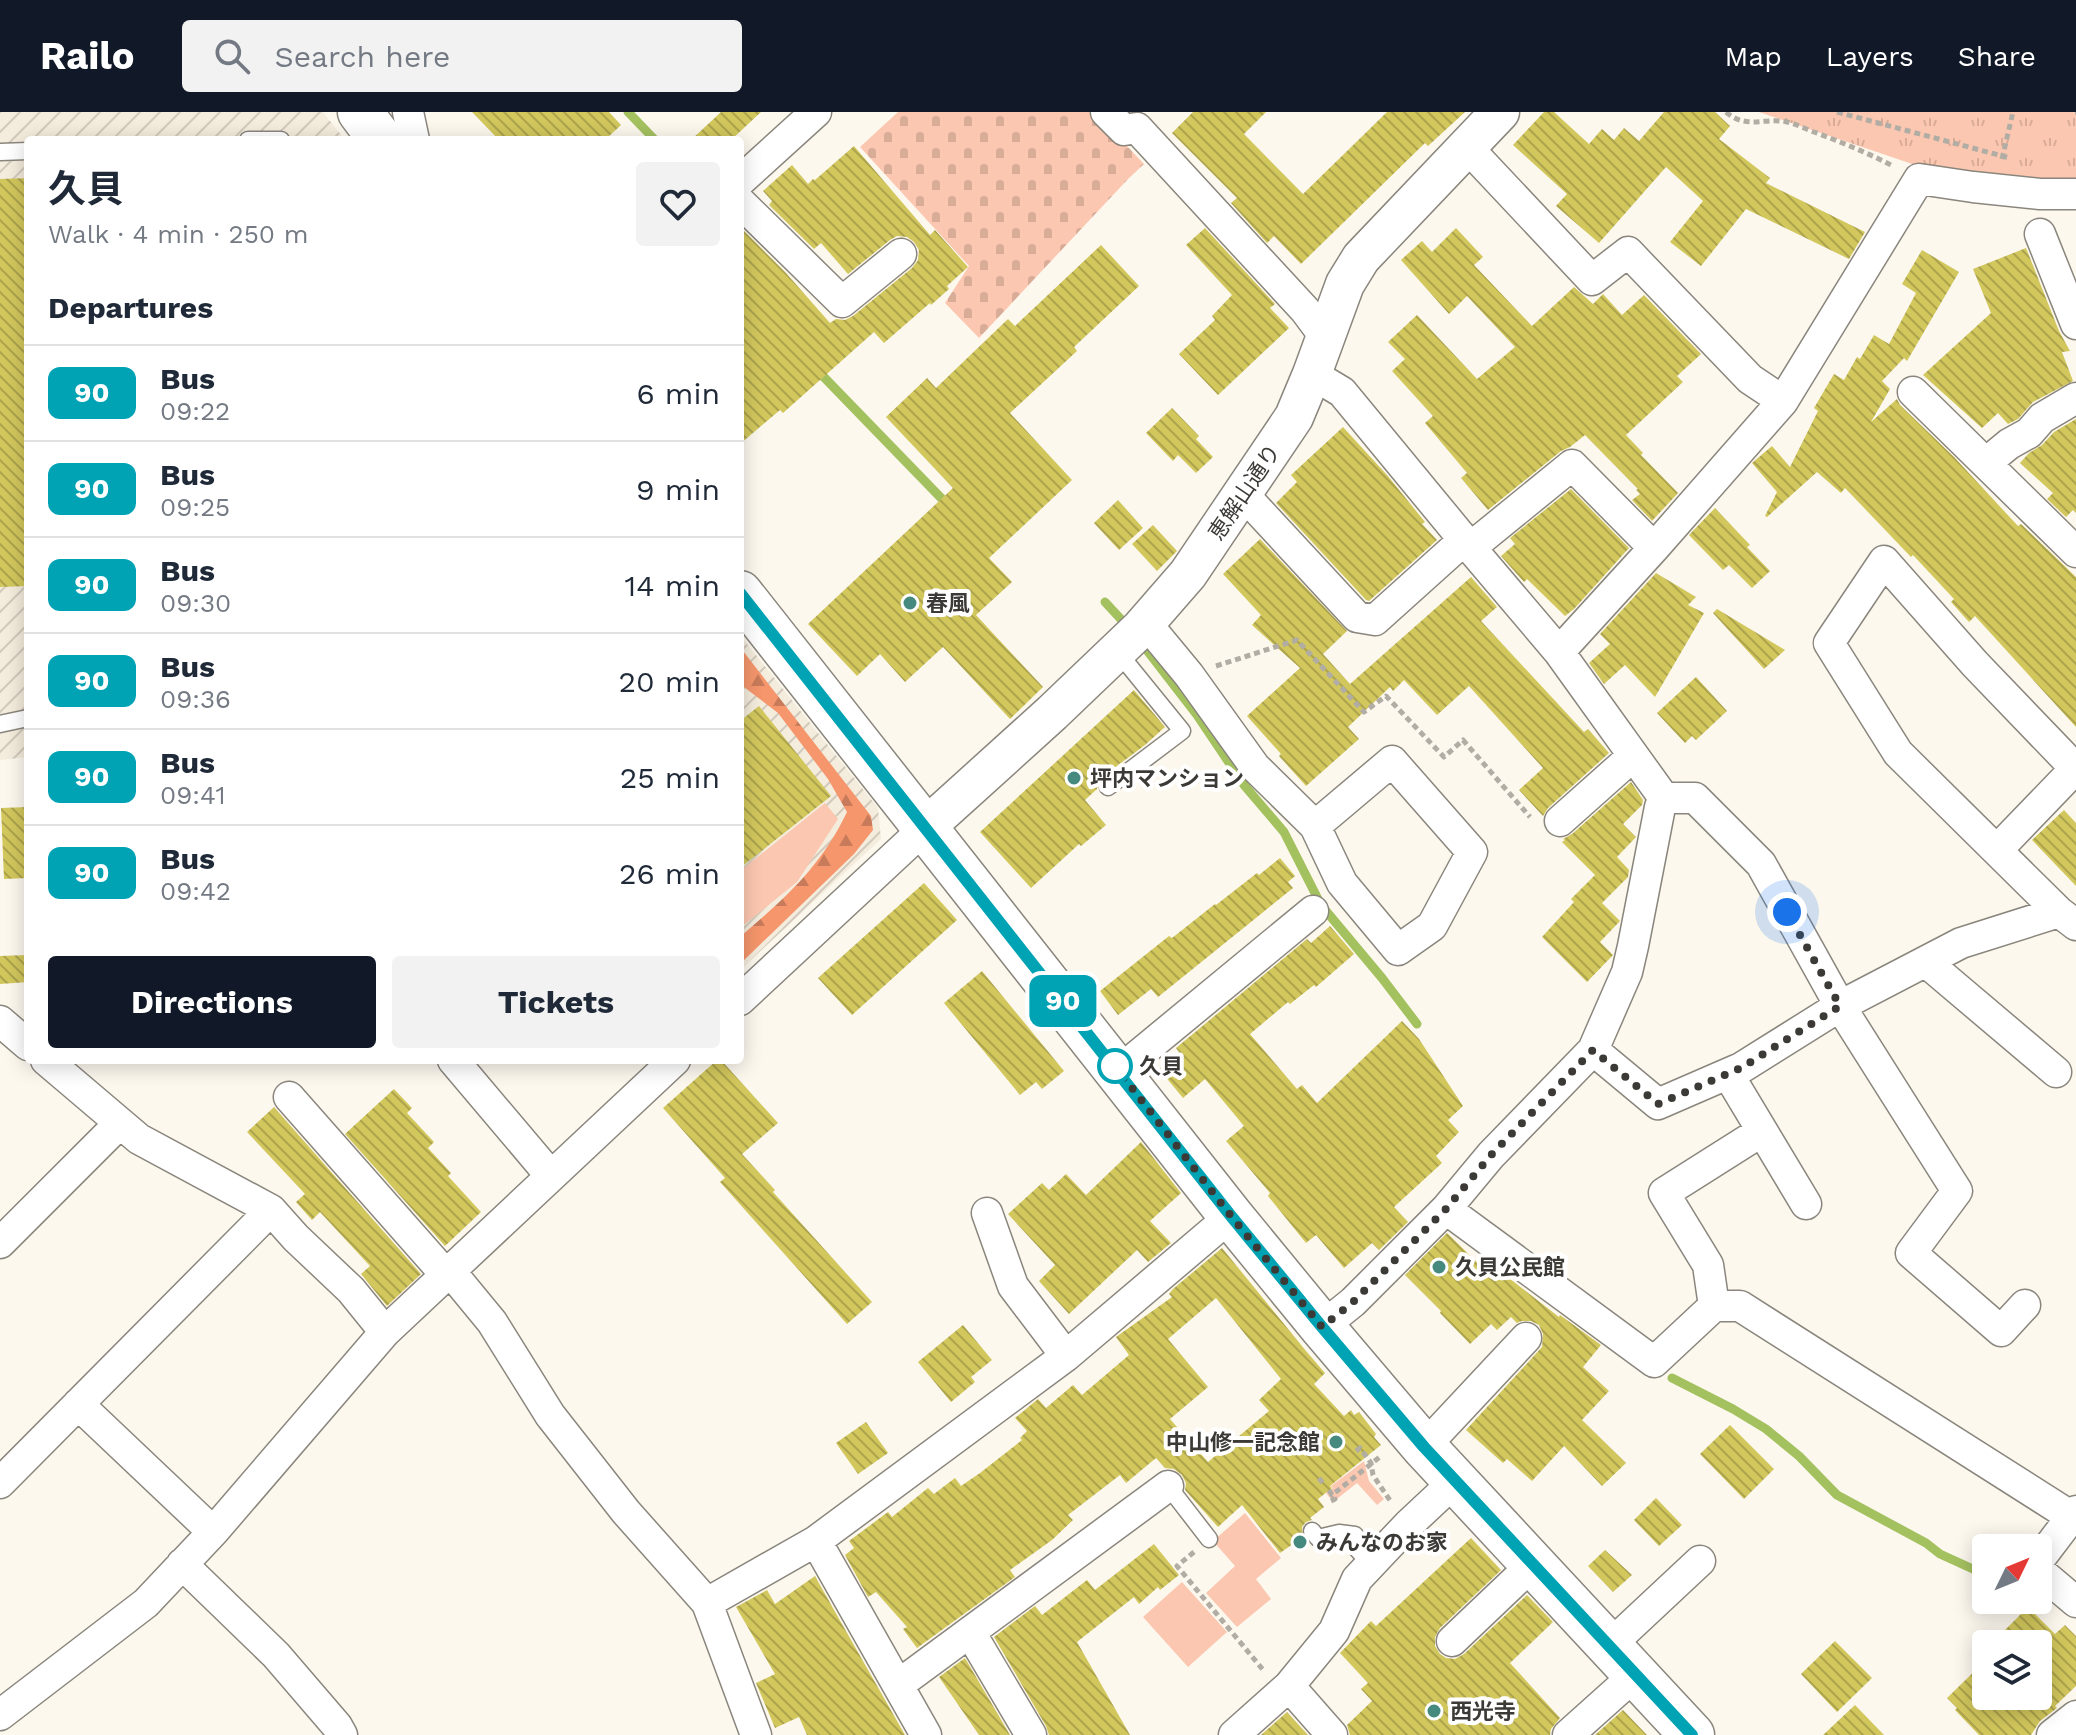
<!DOCTYPE html>
<html lang="en">
<head>
<meta charset="utf-8">
<style>
  :root { --surface:#fff; --page:#f2f2f3; --text:#1f2937; --muted:#747a83; --line:#e0e1e3; --accent:#111827 }
  body { margin:0; font-family:"Work Sans","Noto Sans JP",sans-serif; background:var(--page); color:var(--text); height:100vh; display:flex; flex-direction:column; font-size:30px; white-space:nowrap }
  * { box-sizing:border-box; margin:0 }
  p { font-size:26px; color:var(--muted) }
  .icon { flex:none; width:44px; height:44px; fill:none; stroke:currentColor; stroke-width:2; stroke-linecap:round; stroke-linejoin:round }
  .map { position:relative; flex:1; overflow:hidden }
  .side { position:absolute; left:24px; top:24px; width:720px; height:928px; display:flex; flex-direction:column; background:var(--surface); border-radius:8px; box-shadow:0 4px 20px #0003 }
  .side>* { flex:none }
  .badge { padding:0 16px; border-radius:12px; font-size:28px; line-height:52px }
  .needle { width:52px; rotate:47deg }
  .fabs { position:absolute; left:1972px; top:1422px; display:grid; gap:16px }
  .fabs a { display:grid; place-items:center; width:80px; height:80px; border-radius:8px; background:var(--surface); box-shadow:0 4px 20px #0003; font-size:40px }
  .you { position:absolute; width:40px; height:40px; margin:-20px; border:6px solid #fff; border-radius:50%; background:#1a73e8; box-shadow:0 0 0 12px #1a73e833 }
  .map>.badge { position:absolute; translate:-50% -50%; box-shadow:0 0 0 4px #fff }
  h2 { padding:0 24px; font-size:30px; line-height:72px }
  .round { display:grid; place-items:center; flex:none; width:84px; height:84px; border-radius:8px; background:var(--page) }
  .summary { display:flex; align-items:center; justify-content:space-between; height:136px; padding:0 24px }
  h1 { font-size:38px; font-weight:700; line-height:60px }
  .button { display:flex; gap:16px; margin-top:auto; padding:16px 24px }
  .button a { flex:1; height:92px; border-radius:8px; background:var(--accent); color:#fff; font-size:32px; font-weight:700; line-height:92px; text-align:center }
  .button a+a { background:var(--page); color:var(--text) }
  ul { padding:0; list-style:none }
  li { display:flex; align-items:center; gap:24px; height:96px; padding:0 24px; border-top:2px solid var(--line) }
  li div { flex:1 }
  li b { display:block; font-size:30px }
  li em { font-style:normal }
  li .badge { min-width:88px; font-weight:700; text-align:center }
  header { display:flex; align-items:center; gap:48px; box-sizing:border-box; height:112px; padding:0 40px; background:var(--accent); color:#fff }
  header strong { font-size:38px }
  nav { display:flex; gap:44px; margin-inline-start:auto; font-size:28px }
  .search { width:560px; height:72px; background:var(--page); display:flex; align-items:center; gap:20px; box-sizing:border-box; padding:0 28px; border-radius:8px; color:var(--muted); font-size:30px }
  .map>svg:first-child { display:block }
  .industrial { fill:url(#industrial-furrows) }
  .forest { fill:url(#forest-firs) }
  .cemetery { fill:url(#cemetery-stones) }
  .park { fill:url(#park-tufts) }
  .garden { fill:#fcc7b0 }
  .lines { fill:none; stroke-linecap:round; stroke-linejoin:round }
  .stream { stroke:#a4c160; stroke-width:9 }
  .building { fill:url(#building-back-hatch); fill-rule:evenodd }
  .service-casing { stroke:#8a867d; stroke-width:19 }
  .minor-casing { stroke:#8a867d; stroke-width:33 }
  .tertiary-casing { stroke:#8a867d; stroke-width:41 }
  .secondary-casing { stroke:#8a867d; stroke-width:47 }
  .path { stroke:#b1ada5; stroke-width:5; stroke-dasharray:6 4; stroke-linecap:butt }
  .service { stroke:#fff; stroke-width:16 }
  .minor { stroke:#fff; stroke-width:30 }
  .tertiary { stroke:#fff; stroke-width:38 }
  .secondary { stroke:#fff; stroke-width:44 }
  .line-casing { stroke:#fff; stroke-width:18 }
  .line { stroke:#00a3b4; stroke-width:12 }
  .walk { stroke:#3c3a36; stroke-width:8; stroke-dasharray:0 14.4 }
  .poi-dot { fill:#468a7f; stroke:#fff; stroke-width:3 }
  .stop-dot { fill:#fff; stroke:#00a3b4; stroke-width:4 }
  .labels { text-anchor:middle; stroke-width:8; stroke-linejoin:round; paint-order:stroke }
  .street-label { font-size:22px; fill:#3c3a36; stroke:#fff }
  .poi-label { font-size:22px; font-weight:bold; fill:#3c3a36; stroke:#fff; text-anchor:start }
  .stop-label { font-size:22px; font-weight:bold; fill:#3c3a36; stroke:#fff; text-anchor:start }
</style>
</head>
<body>
<header>
<strong>Railo</strong>
<div class="search"><svg class="icon" aria-label="search" viewBox="0 0 24 24"><circle cx="10" cy="10" r="6"/><path d="M15 15l6 6"/></svg>Search here</div>
<nav><a>Map</a><a>Layers</a><a>Share</a></nav>
</header>
<div class="map">
<svg width="2076" height="1623" viewBox="0 0 2076 1623">
  <defs>
    <pattern id="industrial-furrows" width="10" height="10" patternUnits="userSpaceOnUse" patternTransform="scale(2)"><rect width="10" height="10" fill="#f4ecdc"/><path d="M-1 1l2-2M0 10L10 0M9 11l2-2" fill="none" stroke="#d2cbbd"/></pattern>
    <pattern id="forest-firs" width="22" height="20" patternUnits="userSpaceOnUse" patternTransform="scale(2)"><rect width="22" height="20" fill="#f5966c"/><path d="M5 1l3.5 6h-7zM16 11l3.5 6h-7z" fill="#c87b5a"/></pattern>
    <pattern id="cemetery-stones" width="16" height="16" patternUnits="userSpaceOnUse" patternTransform="scale(2)"><rect width="16" height="16" fill="#fcc7b0"/><path d="M2 7V4a2 2 0 0 1 4 0v3zM10 15v-3a2 2 0 0 1 4 0v3z" fill="#d9ac98"/></pattern>
    <pattern id="park-tufts" width="24" height="20" patternUnits="userSpaceOnUse" patternTransform="scale(2)"><rect width="24" height="20" fill="#fcc7b0"/><path d="M3 7l-1-3M5 7V3M7 7l1-3M15 17l-1-3M17 17v-4M19 17l1-3" fill="none" stroke="#d9ac98"/></pattern>
    <pattern id="building-back-hatch" width="6" height="6" patternUnits="userSpaceOnUse" patternTransform="scale(2)"><rect width="6" height="6" fill="#d2c75c"/><path d="M-1 5l2 2M0 0l6 6M5-1l2 2" fill="none" stroke="#aca34d"/></pattern>
  </defs>
  <rect width="100%" height="100%" fill="#fdf8ee"/>
  <path class="industrial" d="M0 0H323L345 28H28V645L0 648Z
    M740 523 878 696 881 727 740 858Z"/>
  <path class="forest" d="M740 539H743L871 704 873 718 854 742 740 852V825C786 785 820 756 847 700L828 667 778 601 740 572Z"/>
  <path class="cemetery" d="M898 0H1095L1144 52 1129 66 979 226 945 191 969 154 860 35Z"/>
  <path class="park" d="M1759 0H2076V75L1924 56Z"/>
  <path class="garden" d="M825 691 838 707 797 770 740 816V759Z
    M1364 1349 1369 1369 1384 1387 1377 1393 1357 1371 1333 1390 1326 1381 1333 1376 1331 1374Z
    M1245 1401 1281 1446 1256 1467 1271 1487 1237 1515 1206 1481 1235 1454 1213 1429Z
    M1182 1470 1227 1520 1188 1555 1143 1505Z"/>
  <g class="lines">
    <path class="stream" d="M628 0 655 28
      M817 258 944 389
      M1105 490 1130 517
      M1139 528 1197 603 1244 673 1284 720 1321 793 1382 866 1417 912
      M1672 1266 1733 1297 1766 1317 1799 1344 1837 1383 1926 1431 1940 1442 1986 1463"/>
  </g>
  <path class="building" d="M472 0H609L621 13 605 28H499Z
    M721 0H761L731 28H691Z
    M1193 0H1266L1244 22 1303 82 1387 0H1465L1428 34 1425 31 1301 152 1274 124 1267 131 1231 91 1237 86 1172 21Z
    M1544 0H1554L1589 32 1602 17 1614 28 1624 16 1639 29 1664 0H1715L1730 14 1719 27 1770 66 1766 71 1865 120 1849 147 1746 97 1701 154 1670 130 1703 89 1666 55 1599 131 1556 94 1567 82 1513 33Z
    M854 34 930 123 935 118 968 155 947 174 949 177 931 193 930 191 884 231 874 220 783 301 780 298 740 332V118L742 117 786 161 830 211 836 207 845 208 853 204 912 156 918 148 919 138 914 130 907 125 897 124 890 128 848 162 821 131 814 137 769 93 772 89 763 79 792 53 808 72 813 67 815 68Z
    M28 66V474L0 475V67Z
    M1205 116 1275 192 1270 196 1289 216 1218 283 1179 242 1215 208 1212 204 1232 183 1186 133Z
    M1456 116 1483 145 1474 153 1532 214 1574 175 1593 192 1603 182 1622 203 1644 183 1701 242 1677 264 1683 270 1626 323 1643 341 1641 343 1678 381 1652 409 1632 388 1640 382 1636 378 1638 377 1585 323 1570 335 1561 339 1488 398 1461 366 1467 361 1425 311 1433 304 1392 259 1405 247 1388 230 1417 203 1477 267 1515 235 1467 184 1449 202 1401 148 1422 129 1432 140Z
    M1101 133 1139 174 1074 235 1077 239 1010 301 1072 368 989 446 1012 470 976 503 1043 575 1010 607 943 535 905 570 880 542 857 564 808 512 953 376 886 305 927 266 936 276 1008 207 1015 214Z
    M2026 136 2059 219 2070 239 2062 240 2073 269 2033 290 2018 307 2008 312 1998 301 1982 316 1923 263 1991 201 1973 157Z
    M1922 138 1959 160 1907 249 1904 246 1882 269 1890 277 1871 310 1897 287 1900 293 1954 345 2018 414 2021 412 2076 465V615L1975 504 1969 510 1951 490 1954 487 1913 443 1911 445 1845 376 1841 381 1817 360 1767 405 1765 404 1777 380 1752 351 1772 334 1790 355 1818 299 1814 296 1834 262 1844 268 1857 245 1860 247 1874 223 1889 232 1916 181 1902 172Z
    M1172 296 1199 324 1196 327 1213 345 1196 361 1178 343 1173 349 1146 321Z
    M2076 307V401L2073 398 2066 405 2047 387 2053 381 2020 351 2029 341 2042 333 2054 320Z
    M1343 315 1387 363 1425 410 1422 412 1437 428 1369 489 1366 488 1276 391 1297 370 1291 363Z
    M1571 377 1629 436 1574 497 1565 504 1527 467 1524 470 1501 444 1515 432 1510 426Z
    M1118 388 1143 416 1119 438 1094 411Z
    M1715 396 1750 433 1747 435 1770 459 1752 476 1729 453 1723 458 1689 423Z
    M1153 413 1177 439 1157 459 1132 432Z
    M1260 427 1347 519 1323 542 1350 572 1471 465 1497 495 1481 509 1584 620 1588 617 1609 641 1548 696 1543 704 1519 678 1543 656 1469 574 1437 603 1404 568 1393 579 1390 575 1348 615 1359 627 1306 674 1279 644 1281 642 1247 604 1300 556 1252 513 1261 503 1223 462Z
    M1656 461 1696 485 1688 493 1704 501 1655 585 1625 553 1604 572 1589 551 1610 532 1600 522Z
    M1717 497 1785 538 1764 557 1713 501Z
    M1696 565 1727 599 1696 628 1692 624 1685 631 1657 601Z
    M1134 578 1165 615 1145 633 1101 666 1098 671 1097 677 1085 688 1106 713 1081 734 1079 732 1031 776 980 720Z
    M759 594 831 684 740 756V609Z
    M1631 670 1643 688 1642 693 1623 712 1636 725 1617 745 1629 758 1628 765 1602 791 1620 809 1600 830 1613 843 1587 870 1542 825 1574 790 1571 787 1595 763 1562 730 1565 728 1563 727 1572 722Z
    M28 695V766L4 767 1 696Z
    M2064 698 2076 711V774L2032 728Z
    M1280 746 1295 764 1288 770 1293 776 1158 885 1151 877 1118 903 1100 879 1169 824 1172 826 1215 792 1216 793 1257 761 1259 763Z
    M924 771 957 808 852 903 818 866Z
    M1330 814 1354 842 1316 875 1314 873 1290 892 1288 890 1250 922 1297 977 1302 973 1317 991 1402 909 1419 927 1463 994 1448 1008 1459 1020 1436 1044 1442 1051 1394 1095 1408 1110 1379 1138 1372 1131 1344 1156 1316 1123 1306 1131 1268 1084 1270 1081 1226 1029 1244 1014 1205 967 1183 986 1159 957 1179 940 1176 936 1307 827 1311 831Z
    M28 843V870L0 872V844Z
    M982 859 1064 959 1042 977 1036 970 1020 983 944 891Z
    M717 948H721L778 1011 742 1042 775 1078 773 1080 872 1190 847 1212 720 1070 725 1066 663 996Z
    M394 977 412 996 407 1001 434 1030 428 1036 451 1061 448 1064 481 1100 445 1134 345 1022Z
    M274 995 421 1162 387 1194 361 1162 370 1154 320 1100 312 1108 296 1090 305 1082 247 1020Z
    M1141 1030 1181 1081 1150 1109 1171 1131 1148 1150 1137 1138 1069 1202 1039 1169 1055 1153 1008 1102 1042 1071 1049 1078 1066 1062 1086 1083Z
    M1447 1121 1489 1162 1496 1156 1559 1205 1560 1203 1601 1233 1583 1255 1609 1279 1582 1308 1626 1351 1602 1374 1564 1334 1532 1369 1507 1347 1503 1351 1466 1318 1542 1235 1543 1222 1539 1213 1531 1209H1522L1517 1211 1511 1205 1497 1218 1491 1212 1470 1232 1440 1201 1441 1199 1405 1163Z
    M1222 1136 1306 1239 1325 1261 1314 1272 1344 1304 1351 1298 1354 1303 1359 1300 1376 1322 1374 1325 1381 1333 1330 1374 1332 1376 1318 1387 1324 1395 1310 1406 1312 1408 1306 1410 1302 1415 1303 1425 1280 1441 1242 1393 1218 1415 1185 1378 1186 1371 1182 1363 1174 1357 1165 1356 1156 1346 1126 1371 1120 1363 1068 1403 1073 1408 1052 1428 1010 1458 1015 1465 917 1536 903 1517 907 1515 876 1480 868 1485 845 1443 854 1436 849 1429 888 1400 892 1405 928 1376 934 1382 955 1366 961 1374 980 1361 1022 1328 1020 1326 1027 1319 1015 1306 1038 1287 1046 1296 1073 1273 1082 1283 1129 1243 1116 1225 1172 1185 1169 1182 1173 1177ZM1216 1186 1281 1267 1259 1288 1269 1299 1208 1350 1170 1307 1208 1275 1168 1227Z
    M963 1213 992 1248 971 1265 975 1270 951 1290 918 1250Z
    M866 1310 888 1341 858 1362 836 1331Z
    M1730 1313 1774 1357 1744 1387 1700 1342Z
    M1656 1386 1682 1413 1659 1434 1634 1408Z
    M1471 1426 1501 1458 1440 1516 1435 1525V1534L1440 1542 1446 1546 1455 1547 1464 1542 1527 1483 1553 1510 1510 1551 1560 1606 1551 1617 1550 1623H1350L1347 1613 1372 1589 1361 1577 1368 1571 1340 1541 1371 1509 1376 1514Z
    M1154 1432 1179 1463 1160 1478 1158 1475 1139 1492 1134 1485 1077 1530 1130 1623H1049L1046 1614 994 1525 1035 1494 1042 1503 1087 1468 1095 1478Z
    M1605 1438 1632 1463 1613 1480 1588 1454Z
    M815 1464 838 1505 905 1623H807L799 1605 775 1616 756 1571 775 1562 736 1495 767 1478 775 1492Z
    M2028 1495 2055 1522 2065 1513 2076 1524V1574L2055 1594 2057 1596 2040 1609 2031 1623H1979L1955 1598 1957 1596 1947 1586 1986 1548V1584H2038V1532H2019L2005 1518Z
    M1835 1529 1872 1566 1837 1600 1801 1562Z
    M965 1546 1010 1623H979L939 1565Z
    M1855 1593 1884 1623H1823Z
    M1623 1598 1647 1623H1595Z
    M1287 1600 1308 1623H1261Z"/>
  <g class="lines">
    <defs>
      <path id="service" d="M248 28H281
        M0 40 28 39
        M0 612 28 606
        M1108 675 1182 619 1117 539
        M1168 1374 1209 1427
        M1312 1419 1318 1426 1339 1421 1355 1423 1352 1431 1371 1453"/>
      <path id="minor" d="M408 0 414 28
        M1106 0 1124 18 1137 16 1305 198 1325 225
        M1467 35 1592 168 1628 140 1750 267 1783 289
        M740 69 816 0
        M740 90 842 190 901 142
        M2040 122 2076 212
        M1312 262 1342 280 1464 428 1559 540 1664 686
        M1913 280 2076 440
        M1986 351 2009 332 2029 321 2042 306 2076 286
        M1243 382 1357 505 1375 508 1464 428
        M1470 436 1572 353 1654 436
        M1146 511 1189 563 1255 655 1315 714 1342 771 1398 838 1432 814 1472 740 1392 649 1315 714
        M1559 540 1654 436 1783 289 1919 67 1973 75 2040 82H2076
        M1664 686H1695L1761 752 1840 894 1961 831 2059 800 2076 813
        M1560 709 1633 644
        M1997 738 2076 656
        M2059 800 1898 641 1829 531 1884 449 1975 552 2075 656
        M1926 850 2056 960
        M740 888 926 715
        M0 909 28 933
        M1593 938 1658 992 1741 956 1840 894 1957 1079 1911 1141 2001 1219 2025 1193
        M46 948 139 1027 271 1098 296 1126 351 1178 385 1220
        M453 948 551 1064
        M1119 959 1313 799
        M1728 962 1806 1092
        M289 985 446 1163
        M1446 1097 1654 1250 1714 1194H1740L2072 1405
        M987 1101 1013 1174 1066 1244
        M0 1131 120 1011
        M450 1159 492 1210 550 1303 626 1400 707 1491 756 1623
        M1714 1194 1708 1153 1664 1081 1762 1019
        M1322 1215 1353 1190 1446 1097 1491 1043 1593 938 1627 860 1633 834 1660 695 1664 686
        M78 1292 213 1420
        M1424 1335 1526 1226
        M0 1371 271 1098
        M816 1429 926 1623
        M2038 1449 2076 1399
        M182 1452 276 1543 337 1614 342 1623
        M2038 1458 2076 1490
        M707 1491 816 1429 1066 1244 1231 1104
        M970 1520 1031 1623
        M1452 1529 1533 1452
        M1608 1535 1700 1449
        M898 1573 1168 1374
        M1289 1574 1332 1623
        M0 1603 146 1491 213 1420 385 1220 675 948
        M1234 1623 1289 1574 1334 1519 1357 1467 1408 1413 1455 1369
        M1568 1623 1635 1563
        M2052 1623 2076 1604"/>
      <path id="tertiary" d="M926 715 1052 601 1141 516 1188 462 1294 305 1312 262 1345 172 1361 146 1500 0"/>
      <path id="secondary" d="M360 0 381 28
        M740 481 1231 1104 1322 1215 1424 1335 1692 1623"/>
    </defs>
    <use href="#service" class="service-casing"/>
    <use href="#minor" class="minor-casing"/>
    <use href="#tertiary" class="tertiary-casing"/>
    <use href="#secondary" class="secondary-casing"/>
    <path class="path" d="M1726 0C1747 18 1764 5 1787 10 1797 12 1807 18 1817 21 1843 31 1868 41 1893 54
      M1837 0 2010 46
      M2075 0H2076
      M2002 47 2013 0
      M1216 554 1297 528 1364 600 1386 584 1444 645 1463 628 1530 705
      M1356 1339 1360 1336 1371 1351 1373 1363 1391 1390
      M1319 1366 1324 1373
      M1329 1378 1332 1383 1381 1344
      M1331 1389 1335 1387 1332 1383
      M1194 1440 1177 1454 1264 1559"/>
    <use href="#service" class="service"/>
    <use href="#minor" class="minor"/>
    <use href="#tertiary" class="tertiary"/>
    <use href="#secondary" class="secondary"/>
  </g>
  <g class="lines">
    <defs>
      <path id="line" d="M740 481 1231 1104 1322 1215 1424 1335 1692 1623"/>
    </defs>
    <use href="#line" class="line-casing"/>
    <use href="#line" class="line"/>
    <path class="walk" d="M1115 954 1231 1104 1322 1215 1353 1190 1446 1097 1491 1043 1593 938 1658 992 1741 956 1840 894 1787 800"/>
  </g>
  <g class="poi-dot">
    <circle cx="910" cy="491" r="8"/>
    <circle cx="1074" cy="666" r="8"/>
    <circle cx="1439" cy="1155" r="8"/>
    <circle cx="1336" cy="1330" r="8"/>
    <circle cx="1300" cy="1430" r="8"/>
    <circle cx="1434" cy="1599" r="8"/>
  </g>
  <circle class="stop-dot" cx="1115" cy="954" r="16"/>
  <g class="labels">
    <g class="street-label">
      <text transform="translate(1244 380) rotate(-56)" y="8">恵解山通り</text>
    </g>
    <g class="poi-label">
      <text x="926" y="499">春風</text>
      <text x="1090" y="674">坪内マンション</text>
      <text x="1455" y="1163">久貝公民館</text>
      <text x="1320" y="1338" text-anchor="end">中山修一記念館</text>
      <text x="1316" y="1438">みんなのお家</text>
      <text x="1450" y="1607">西光寺</text>
    </g>
    <g class="stop-label">
      <text x="1139" y="962">久貝</text>
    </g>
  </g>
</svg>
<div class="fabs">
<a><svg class="needle" viewBox="-14 -14 28 28"><path d="M0-13l5 13h-10z" fill="#e53935"/><path d="M0 13l5-13h-10z" fill="#747a83"/></svg></a>
<a><svg class="icon" aria-label="layers" viewBox="0 0 24 24"><path d="M12 4l9 5-9 5-9-5zM3 14l9 5 9-5"/></svg></a>
</div>
<div class="you" style="left:1787px;top:800px"></div>
<b class="badge" style="left:1063px;top:889px;background:#00a3b4;color:#fff">90</b>
<section class="side">
<div class="summary"><div><h1>久貝</h1><p>Walk · 4 min · 250 m</p></div><a class="round"><svg class="icon" aria-label="heart" viewBox="0 0 24 24"><path d="M12 20l-8-8c-3-5 5-10 8-4 3-6 11-1 8 4z"/></svg></a></div>
<h2>Departures</h2>
<ul>
<li><span class="badge" style="background:#00a3b4;color:#fff">90</span><div><b>Bus</b><p>09:22</p></div><em>6 min</em></li>
<li><span class="badge" style="background:#00a3b4;color:#fff">90</span><div><b>Bus</b><p>09:25</p></div><em>9 min</em></li>
<li><span class="badge" style="background:#00a3b4;color:#fff">90</span><div><b>Bus</b><p>09:30</p></div><em>14 min</em></li>
<li><span class="badge" style="background:#00a3b4;color:#fff">90</span><div><b>Bus</b><p>09:36</p></div><em>20 min</em></li>
<li><span class="badge" style="background:#00a3b4;color:#fff">90</span><div><b>Bus</b><p>09:41</p></div><em>25 min</em></li>
<li><span class="badge" style="background:#00a3b4;color:#fff">90</span><div><b>Bus</b><p>09:42</p></div><em>26 min</em></li>
</ul>
<div class="button"><a>Directions</a><a>Tickets</a></div>
</section>
</div>
</body>
</html>
